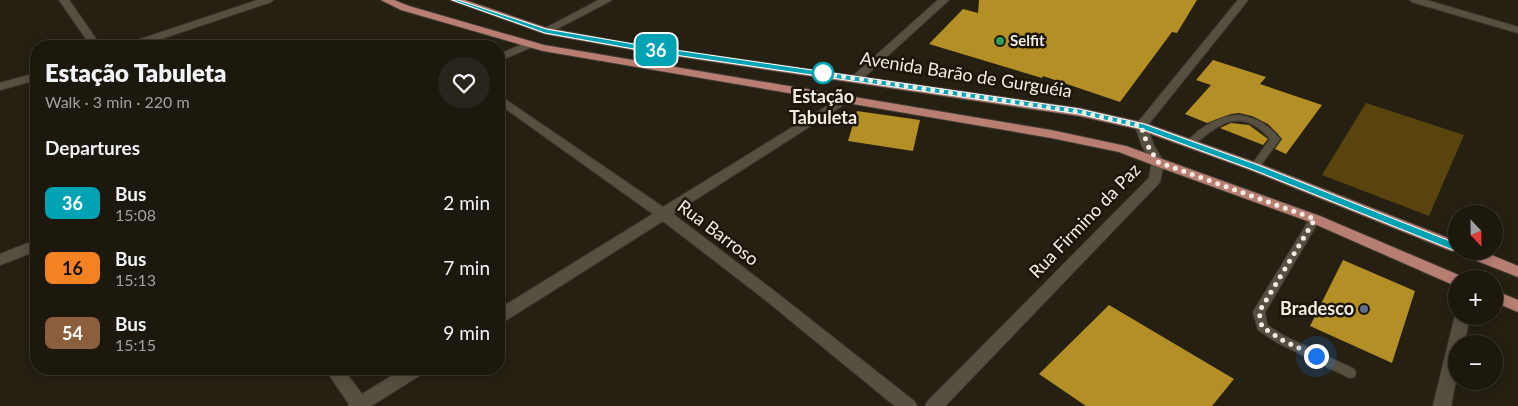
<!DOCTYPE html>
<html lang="en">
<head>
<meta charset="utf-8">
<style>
  :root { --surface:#1c180e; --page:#29251c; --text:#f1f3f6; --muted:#a0a09e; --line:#3a372e }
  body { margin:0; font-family:Lato,sans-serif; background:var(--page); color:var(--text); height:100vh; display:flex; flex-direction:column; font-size:19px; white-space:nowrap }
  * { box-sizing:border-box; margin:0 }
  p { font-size:16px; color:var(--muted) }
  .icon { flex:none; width:28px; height:28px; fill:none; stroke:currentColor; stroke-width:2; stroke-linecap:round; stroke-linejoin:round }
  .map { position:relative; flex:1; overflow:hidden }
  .details { position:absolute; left:30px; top:40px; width:475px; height:335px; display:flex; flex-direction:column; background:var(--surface); border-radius:20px; box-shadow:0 2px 12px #0003,0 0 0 1px var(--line) }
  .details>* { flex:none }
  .badge { padding:0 10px; border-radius:8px; font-size:18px; line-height:32px }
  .needle { width:32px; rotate:158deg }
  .controls { position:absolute; left:1448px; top:205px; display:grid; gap:10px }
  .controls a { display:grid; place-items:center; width:55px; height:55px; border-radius:50%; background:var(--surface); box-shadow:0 2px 12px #0003,0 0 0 1px var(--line); font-size:25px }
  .you { position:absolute; width:25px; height:25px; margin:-12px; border:4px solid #fff; border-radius:50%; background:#1a73e8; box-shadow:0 0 0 8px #1a73e833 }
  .map>.badge { position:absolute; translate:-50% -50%; box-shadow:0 0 0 2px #fff }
  h2 { padding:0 15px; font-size:19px; line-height:45px }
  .round { display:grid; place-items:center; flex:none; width:52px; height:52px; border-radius:26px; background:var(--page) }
  .head { display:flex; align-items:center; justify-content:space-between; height:85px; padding:0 15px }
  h1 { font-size:24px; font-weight:800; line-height:38px }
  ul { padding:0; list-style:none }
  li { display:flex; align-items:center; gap:15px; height:65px; padding:0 15px }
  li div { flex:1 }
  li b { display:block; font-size:19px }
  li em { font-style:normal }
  li .badge { min-width:55px; font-weight:700; text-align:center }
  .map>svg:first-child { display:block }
  .green { fill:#58440c }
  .building { fill:#b48f25 }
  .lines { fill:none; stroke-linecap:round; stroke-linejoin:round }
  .service-casing { stroke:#403b33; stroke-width:2 }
  .minor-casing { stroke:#403b33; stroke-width:2 }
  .primary-casing { stroke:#403b33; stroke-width:2 }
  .service { fill:#575041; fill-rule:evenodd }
  .minor { fill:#575041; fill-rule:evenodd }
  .primary { fill:#b97e72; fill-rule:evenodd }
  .line { fill:#00a3b4; stroke:#fff }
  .walk { stroke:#f0ece4; stroke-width:5; stroke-dasharray:0 9 }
  .leisure-dot { fill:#2e9e5b; stroke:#1c1609; stroke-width:2 }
  .stop-dot { fill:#fff; stroke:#00a3b4; stroke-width:2.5 }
  .service-dot { fill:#5c6f8a; stroke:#1c1609; stroke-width:2 }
  .labels { text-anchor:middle; stroke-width:5; stroke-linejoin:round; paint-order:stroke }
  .far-poi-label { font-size:15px; font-weight:bold; fill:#f0ece4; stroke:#1c1609; text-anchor:start }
  .street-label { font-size:18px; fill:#f0ece4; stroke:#1c1609 }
  .stop-label { font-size:18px; font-weight:bold; fill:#f0ece4; stroke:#1c1609 }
  .poi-label { font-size:18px; font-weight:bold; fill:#f0ece4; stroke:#1c1609; text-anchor:end }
</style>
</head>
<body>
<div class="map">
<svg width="1518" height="406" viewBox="0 0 1518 406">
  <rect width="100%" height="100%" fill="#252012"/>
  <path class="green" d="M1366 103 1464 135 1429 216 1322 175Z"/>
  <path class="building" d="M979 0H1197L1177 33 1172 32 1120 102 1043 76 1042 78 929 44 963 9 978 13Z
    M1213 60 1266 77 1260 84 1322 105 1286 154 1275 149 1282 139 1277 133 1268 124 1252 116 1239 113 1231 114 1207 123 1185 114 1211 85 1196 80Z
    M857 111 920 120 913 151 848 141Z
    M1231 123 1249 125 1268 139 1263 145 1220 128Z
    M1343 260 1415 291 1392 363 1310 326Z
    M1109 305 1234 379 1212 406H1086L1039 374Z"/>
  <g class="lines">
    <defs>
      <path id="service" d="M1239 115C1257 118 1269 125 1280 139L1258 169 1255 170 1250 167 1270 139C1242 106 1219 123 1193 146H1187L1185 144C1200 127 1217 116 1239 115Z
        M1315 216 1320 219 1265 312 1267 325 1286 337 1354 369 1356 373 1354 377 1350 378 1278 343 1258 330 1253 312 1311 217Z"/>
      <path id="minor" d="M59 0H69L101 46H91Z
        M258 0H273L271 2 140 46H125L126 44Z
        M599 0H612L549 33 545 34 540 31Z
        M938 0H949L861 80H853L851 78 853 76Z
        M1238 0H1248L1147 126 1154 146 1164 162 1160 182 945 406H925L928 401 1149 178 1152 162 1142 146 1135 126Z
        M1410 0H1426L1518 27V33L1412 2Z
        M528 42 532 43 533 45 532 47 499 61V54Z
        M36 73V80L0 90V83Z
        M499 95 663 207 840 98H848L850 100 848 102 673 214 773 290 914 401 917 406H895L763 298 663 221 505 321 499 323V309L653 214 499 104Z
        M36 240V251L0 265V254Z
        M1456 312V316H1470L1464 344H1456V380L1451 406H1433Z
        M325 369H343L362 394 403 369H424L422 374 371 406H348L349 404Z"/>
      <path id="primary" d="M381 0H394L409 6 544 45 1051 130 1126 146 1320 216 1461 276 1463 279H1456V285L1451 284 1310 222 1153 165 1119 152 1051 138 543 51 401 10Z
        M450 0H465L547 28 634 44 1079 108 1145 123 1260 164 1456 241V251H1459H1451L1250 170 1137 129 1079 116 634 50 545 34Z
        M1460 251H1482L1518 266V277L1462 255Z
        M1494 290 1518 300V312L1494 302Z"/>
    </defs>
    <use href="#service" class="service-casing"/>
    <use href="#minor" class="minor-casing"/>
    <use href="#primary" class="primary-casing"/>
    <use href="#service" class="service"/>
    <use href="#minor" class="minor"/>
    <use href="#primary" class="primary"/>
  </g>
  <path class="line" d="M452 0H458L546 29 634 44 1079 109 1144 124 1258 165 1460 245 1461 247 1456 251 1453 250 1251 169 1139 128 1079 114 634 49 545 33Z"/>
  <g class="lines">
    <path class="walk" d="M823 73H820L1079 112 1141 126 1148 146 1158 162 1315 219 1259 312 1262 327 1282 340 1316 356"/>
  </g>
  <circle class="leisure-dot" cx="1000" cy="41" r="5"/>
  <circle class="stop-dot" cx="823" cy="73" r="10"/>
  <circle class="service-dot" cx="1364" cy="309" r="5"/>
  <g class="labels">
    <g class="far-poi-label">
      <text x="1010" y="46">Selfit</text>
    </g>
    <g class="street-label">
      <text transform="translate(966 75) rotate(9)" y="6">Avenida Barão de Gurguéia</text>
      <text transform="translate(1085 221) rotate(-46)" y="6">Rua Firmino da Paz</text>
      <text transform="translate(718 233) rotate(37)" y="6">Rua Barroso</text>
    </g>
    <g class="stop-label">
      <text x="823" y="103">Estação<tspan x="823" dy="21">Tabuleta</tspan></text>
    </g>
    <g class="poi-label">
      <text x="1354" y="315">Bradesco</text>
    </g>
  </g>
</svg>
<div class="controls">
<a><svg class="needle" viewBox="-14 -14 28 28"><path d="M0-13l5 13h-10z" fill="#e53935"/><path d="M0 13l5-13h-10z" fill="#a0a09e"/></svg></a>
<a>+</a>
<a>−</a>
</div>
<div class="you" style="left:1316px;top:356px"></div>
<b class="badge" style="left:656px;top:50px;background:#00a3b4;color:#fff">36</b>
<section class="details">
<div class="head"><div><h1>Estação Tabuleta</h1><p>Walk · 3 min · 220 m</p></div><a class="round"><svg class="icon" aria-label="heart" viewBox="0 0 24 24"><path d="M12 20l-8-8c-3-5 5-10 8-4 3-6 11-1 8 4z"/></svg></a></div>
<h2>Departures</h2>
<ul>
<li><span class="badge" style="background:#00a3b4;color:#fff">36</span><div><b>Bus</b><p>15:08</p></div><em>2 min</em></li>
<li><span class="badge" style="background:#f58220;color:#111">16</span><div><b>Bus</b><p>15:13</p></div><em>7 min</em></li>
<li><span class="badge" style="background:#8b5e3c;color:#fff">54</span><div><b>Bus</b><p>15:15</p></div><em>9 min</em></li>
</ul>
</section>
</div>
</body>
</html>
